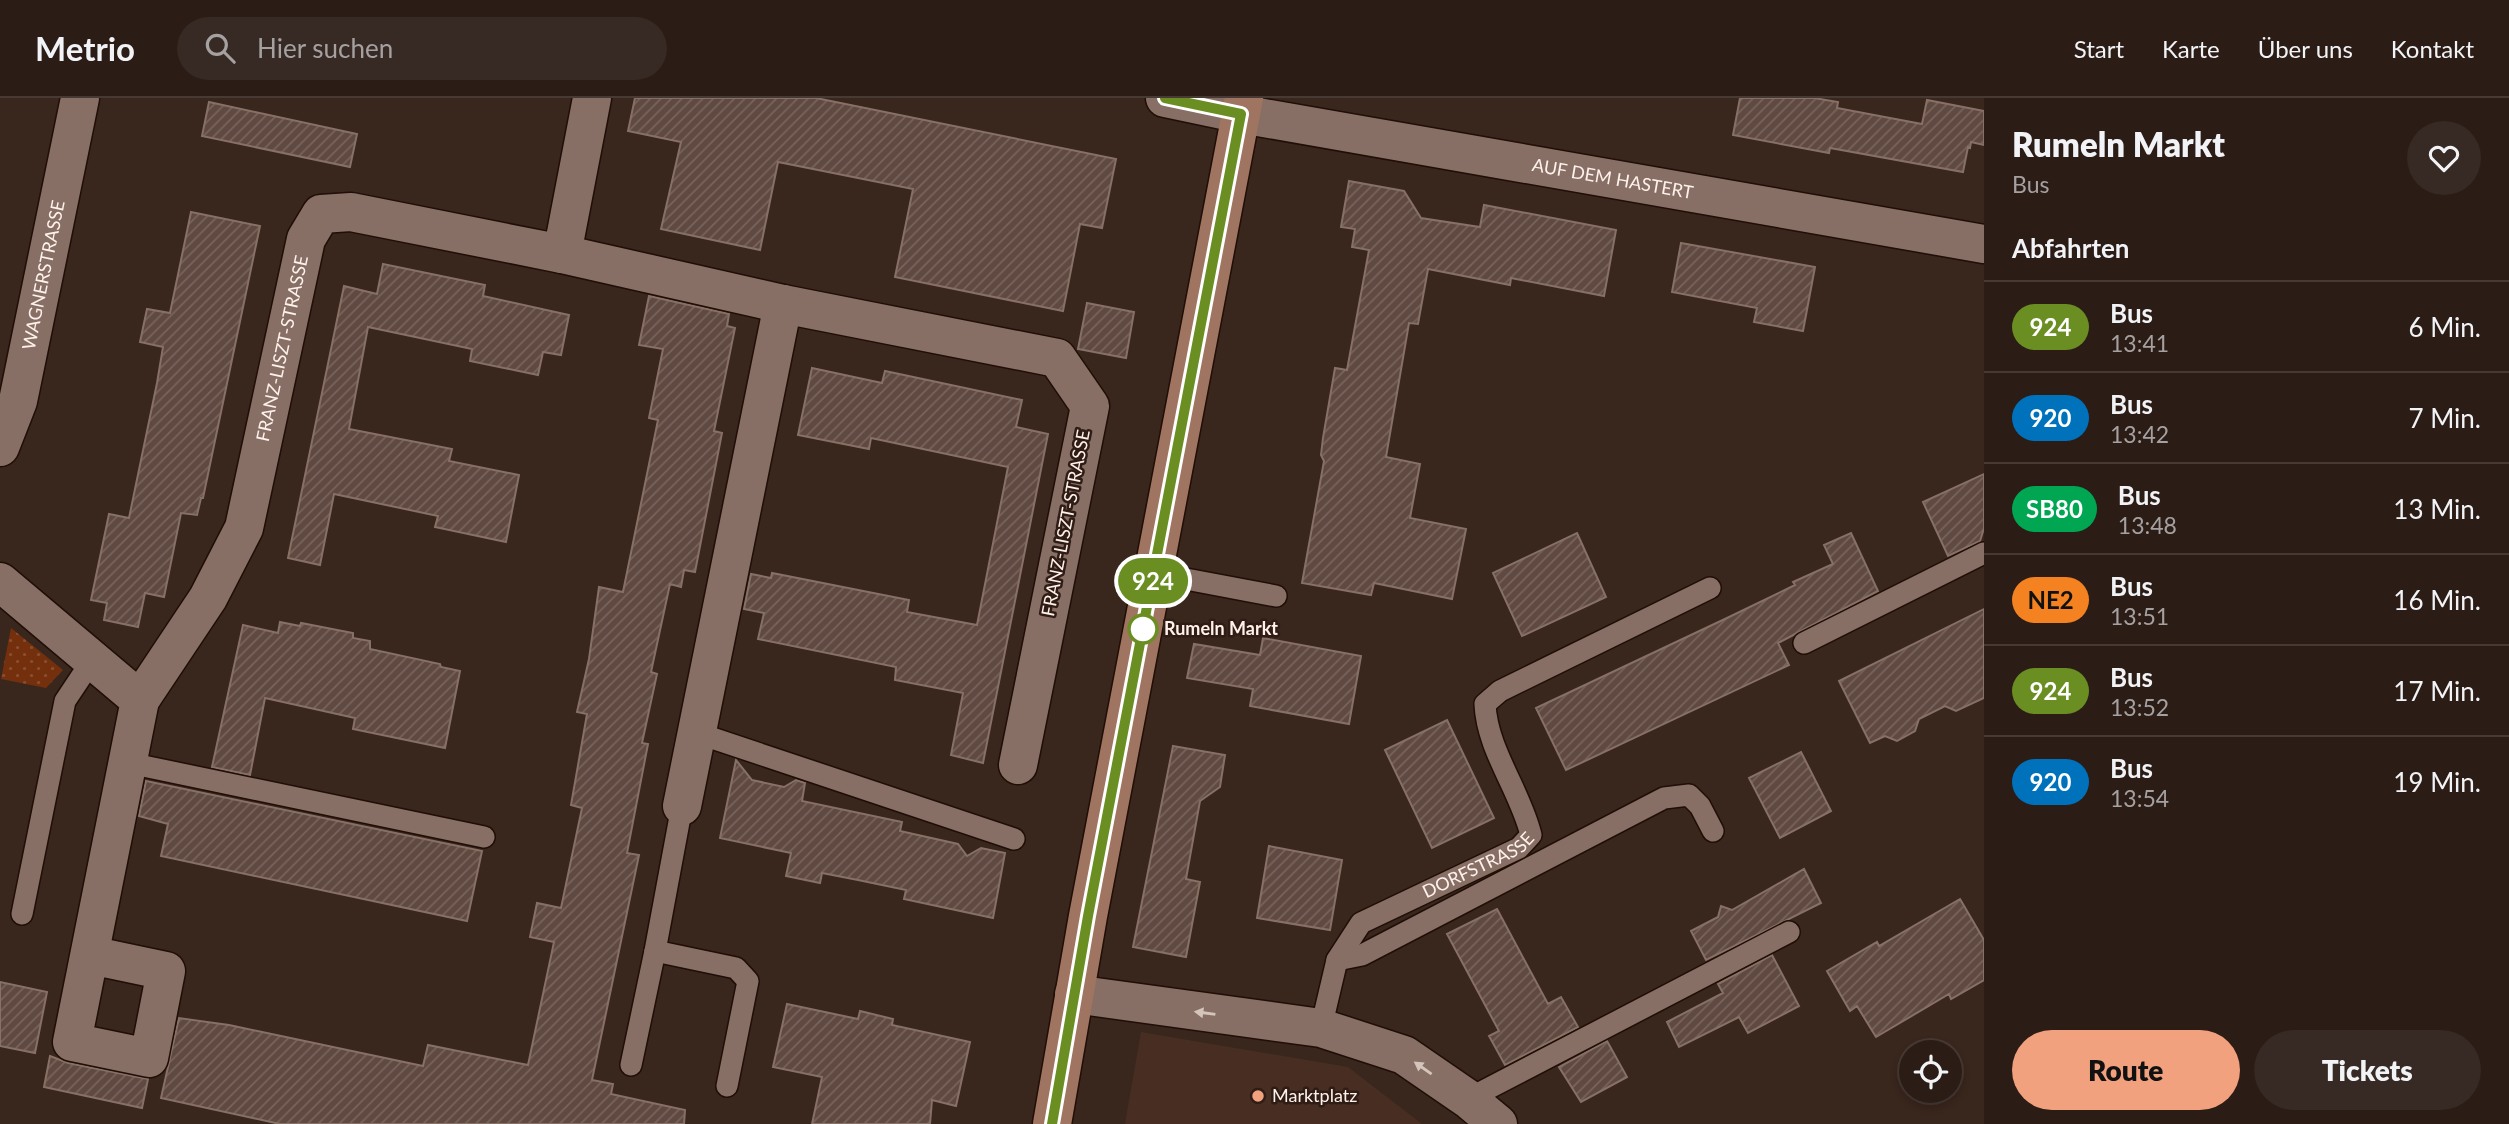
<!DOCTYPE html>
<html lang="de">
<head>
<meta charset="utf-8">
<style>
  :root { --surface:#2b1c16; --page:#372923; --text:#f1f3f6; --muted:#a6a1a1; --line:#473a35; --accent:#f2a17e }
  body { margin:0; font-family:Lato,sans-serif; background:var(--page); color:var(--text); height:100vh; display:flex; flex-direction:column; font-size:26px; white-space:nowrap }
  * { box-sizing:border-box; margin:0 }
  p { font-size:23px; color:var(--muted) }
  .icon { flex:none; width:38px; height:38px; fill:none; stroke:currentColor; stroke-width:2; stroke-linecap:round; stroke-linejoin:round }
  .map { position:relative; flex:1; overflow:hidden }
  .panel { display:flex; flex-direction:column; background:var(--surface); width:525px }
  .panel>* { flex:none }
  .badge { padding:0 14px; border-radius:23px; font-size:24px; line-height:46px }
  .tools { position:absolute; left:1899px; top:942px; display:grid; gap:14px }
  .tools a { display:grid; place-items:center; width:63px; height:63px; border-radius:50%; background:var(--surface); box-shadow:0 4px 10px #0003,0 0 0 2px var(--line); font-size:35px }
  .map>.badge { position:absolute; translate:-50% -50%; box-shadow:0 0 0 4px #fff }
  h2 { padding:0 28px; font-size:26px; line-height:63px }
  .round { display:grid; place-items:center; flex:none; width:74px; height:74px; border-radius:37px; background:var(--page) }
  .summary { display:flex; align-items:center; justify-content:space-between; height:119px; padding:0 28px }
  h1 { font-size:33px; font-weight:800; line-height:52px }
  .button { display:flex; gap:14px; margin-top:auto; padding:14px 28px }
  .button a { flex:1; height:80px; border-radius:42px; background:var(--accent); color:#111; font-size:28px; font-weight:800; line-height:80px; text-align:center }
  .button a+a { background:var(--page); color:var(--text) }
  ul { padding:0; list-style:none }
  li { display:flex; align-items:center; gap:21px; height:91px; padding:0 28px; border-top:2px solid var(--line) }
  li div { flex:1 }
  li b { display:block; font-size:26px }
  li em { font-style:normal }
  li .badge { min-width:77px; font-weight:700; text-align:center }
  header { display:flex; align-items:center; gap:42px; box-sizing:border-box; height:98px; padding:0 35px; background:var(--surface); border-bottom:2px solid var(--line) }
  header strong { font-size:33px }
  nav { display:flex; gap:38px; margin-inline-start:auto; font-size:24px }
  .search { width:490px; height:63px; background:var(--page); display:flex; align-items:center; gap:18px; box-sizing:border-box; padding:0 24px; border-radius:38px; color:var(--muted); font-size:26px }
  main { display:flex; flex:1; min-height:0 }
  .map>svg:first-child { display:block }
  .built { fill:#482e22 }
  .grass { fill:url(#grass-dots) }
  .building { fill:url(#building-hatch); stroke:#877066; stroke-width:2 }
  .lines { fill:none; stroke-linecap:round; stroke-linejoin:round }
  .service-casing { stroke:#200e07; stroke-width:24 }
  .minor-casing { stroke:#200e07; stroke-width:41 }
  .secondary-casing { stroke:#200e07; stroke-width:41 }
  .service { stroke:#876f65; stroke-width:21 }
  .minor { stroke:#876f65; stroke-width:38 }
  .secondary { stroke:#9f7461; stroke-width:38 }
  .oneway { fill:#d5c4bc }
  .line-casing { stroke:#fff; stroke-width:16 }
  .line { stroke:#6b8e23; stroke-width:10 }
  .stop-dot { fill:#fff; stroke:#6b8e23; stroke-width:3.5 }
  .poi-dot { fill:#f2a17e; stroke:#2f1c14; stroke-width:2.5 }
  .labels { text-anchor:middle; stroke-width:5; stroke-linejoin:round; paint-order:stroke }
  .street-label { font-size:18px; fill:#fff1eb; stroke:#2f1c14 }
  .stop-label { font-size:18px; font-weight:bold; fill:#fff1eb; stroke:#2f1c14; text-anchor:start }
  .poi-label { font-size:18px; fill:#fff1eb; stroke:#2f1c14; text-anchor:start }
</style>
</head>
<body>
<header>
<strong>Metrio</strong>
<div class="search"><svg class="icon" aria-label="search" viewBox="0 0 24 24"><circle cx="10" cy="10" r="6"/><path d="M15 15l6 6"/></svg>Hier suchen</div>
<nav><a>Start</a><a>Karte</a><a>Über uns</a><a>Kontakt</a></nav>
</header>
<main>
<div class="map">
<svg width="1984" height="1026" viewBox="0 0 1984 1026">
  <defs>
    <pattern id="grass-dots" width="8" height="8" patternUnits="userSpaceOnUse" patternTransform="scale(1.75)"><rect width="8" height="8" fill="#74300d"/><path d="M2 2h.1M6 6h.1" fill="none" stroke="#894e30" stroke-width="1.8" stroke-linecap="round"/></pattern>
    <pattern id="building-hatch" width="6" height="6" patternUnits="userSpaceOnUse" patternTransform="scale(1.75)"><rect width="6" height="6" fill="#5f4940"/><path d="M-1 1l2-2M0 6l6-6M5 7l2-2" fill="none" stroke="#77645c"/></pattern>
  </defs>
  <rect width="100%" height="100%" fill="#39261d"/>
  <path class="built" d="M1141 934 1348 969 1422 1026H1125Z"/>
  <path class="grass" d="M11 530 63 572 46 590 1 581Z"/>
  <path class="building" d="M635 0H816L1116 61 1102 130 1080 126 1063 213 895 179 913 91 778 64 760 152 661 131 681 44 628 33Z
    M1740 0H1814L1838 4 1837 10 1922 26 1927 2 1984 13V47L1971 44 1970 50 1968 49 1963 74 1830 50 1829 55 1733 37Z
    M209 4 357 36 350 69 202 38Z
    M1349 83 1404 93 1421 120 1480 129 1484 107 1616 132 1604 198 1511 180 1510 187 1428 171 1418 226 1409 225 1386 359 1420 366 1410 420 1466 431 1452 501 1374 485 1371 497 1302 485 1324 363 1321 357 1323 340 1335 270 1347 272 1369 152 1352 149 1355 131 1341 129Z
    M191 114 260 128 203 400H201L197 417 181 415 164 499 145 495 138 529 104 522 107 505 91 502 109 416 129 420 157 285 163 249 140 244 147 211 170 215Z
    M1681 145 1815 169 1803 233 1754 224 1757 210 1672 194Z
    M383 166 485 187 483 198 569 217 561 257 543 254 538 277 470 263 472 251 368 229 349 331 452 351 449 363 519 377 506 444 435 429 438 418 334 396 320 467 288 460 344 188 377 196Z
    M649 198 729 216 727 228 735 230 714 333 722 335 695 474 684 472 681 489 670 486 651 574 657 576 642 645 648 646 627 755 639 757 592 982 613 986 611 996 685 1012 684 1026H280L161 1000 179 920 229 927 423 968 428 947 528 967 554 844 530 839 537 805 561 810 582 710 571 707 587 616 577 614 589 561 599 489 623 494 658 322 649 320 663 251 639 247Z
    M1087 205 1134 214 1126 260 1078 251Z
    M812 270 882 285 885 273 1022 302 1016 329 1048 336 983 665 951 657 963 595 895 582 896 569 758 541 764 515 744 511 751 476 771 480 772 475 909 502 907 514 977 527 1008 369 871 340 869 351 798 337Z
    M1984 376V430L1980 443 1948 458 1923 404Z
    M1577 435 1606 499 1522 538 1493 475Z
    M1851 435 1878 493 1778 545 1789 567 1566 672 1536 610 1727 520 1795 487 1793 484 1833 466 1824 447Z
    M1984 511V600L1956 613 1945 608 1919 621 1915 633 1897 643 1885 638 1870 645 1839 583Z
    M280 524 300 528 301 525 353 535V540L370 543V551L440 566 441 569 460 573 445 650 353 631 355 620 265 600 250 677 212 669 243 527 278 535Z
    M1263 540 1361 558 1349 626 1250 608 1253 591 1187 580 1194 546 1260 557Z
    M1447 622 1494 720 1432 750 1385 652Z
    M1173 648 1225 657 1220 689 1200 703 1186 781 1200 784 1186 859 1133 849Z
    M1801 654 1831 713 1780 740 1749 680Z
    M736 662 752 682 784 689 796 682 805 685 802 703 902 724 900 733 958 746 967 758 981 750 1005 755 993 820 904 801 906 792 858 782 822 775 820 785 786 778 791 755 720 740Z
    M146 683 482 753 467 823 161 758 168 726 139 718Z
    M1269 748 1342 762 1330 832 1257 820Z
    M1804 771 1821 805 1706 862 1691 833 1718 819 1721 808 1732 812Z
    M1960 801 1984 842V882L1951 901 1949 896 1876 939 1857 908 1850 913 1827 873 1877 844 1879 848Z
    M1497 811 1548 906 1561 899 1578 929 1505 967 1489 938 1499 933 1447 836Z
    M1772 857 1799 908 1748 935 1739 919 1679 949 1667 924 1723 895 1718 886Z
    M0 884 47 894 35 955 0 948Z
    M787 906 858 921 860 913 893 921 892 927 970 944 956 1008 932 1002 930 1026H812L822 979 773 969Z
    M1607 943 1627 979 1581 1004 1559 969Z
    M50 958 68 965 148 981 142 1010 44 989Z"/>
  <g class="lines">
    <defs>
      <g id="service">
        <path d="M1154 475 1276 498"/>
        <path d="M1804 545 1984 455"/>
        <path d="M697 635 1014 741"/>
        <path d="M129 665 484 739"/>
        <path d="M682 708 655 853 736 870 748 883 727 988"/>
        <path d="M22 816 65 603 93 561"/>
        <path d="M1337 862 1362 857 1664 700 1689 697 1700 708 1713 733"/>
        <path id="s1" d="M1321 930 1337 862 1361 825 1519 750 1531 737C1520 692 1487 652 1485 606L1500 593 1710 490"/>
        <path d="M631 967 655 853"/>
        <path d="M1468 1001 1789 834"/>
      </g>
      <g id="minor">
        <path id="s2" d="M1165 0 1241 16 1984 146"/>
        <path d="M562 156 783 206 1057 260 1090 308 1018 667"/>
        <path id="s3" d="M0 349 18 303 80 0"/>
        <path d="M0 484 140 602 72 944 149 960 166 873 90 857"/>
        <path id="s4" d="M140 602 208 500 244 430 306 141 321 116 351 114 562 156 592 0"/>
        <path d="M682 708 783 206"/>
        <path d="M1074 896 1321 930 1404 957 1468 1001 1498 1026"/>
      </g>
      <path id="secondary" d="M1052 1026 1088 818 1244 0"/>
    </defs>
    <use href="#service" class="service-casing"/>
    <use href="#minor" class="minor-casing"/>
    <use href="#secondary" class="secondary-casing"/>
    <use href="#service" class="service"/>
    <use href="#minor" class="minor"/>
    <use href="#secondary" class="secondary"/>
  </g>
  <defs><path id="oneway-solid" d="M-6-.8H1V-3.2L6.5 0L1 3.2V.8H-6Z" transform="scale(1.75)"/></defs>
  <g class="oneway">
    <use href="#oneway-solid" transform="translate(1205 915) rotate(-172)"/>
    <use href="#oneway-solid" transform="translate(1423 970) rotate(-145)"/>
  </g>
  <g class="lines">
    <defs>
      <path id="line" d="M1052 1026 1088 818 1241 16 1165 0"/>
    </defs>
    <use href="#line" class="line-casing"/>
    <use href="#line" class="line"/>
  </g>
  <circle class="stop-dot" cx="1143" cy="531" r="14"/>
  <circle class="poi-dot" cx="1258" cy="998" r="7"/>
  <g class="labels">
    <g class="street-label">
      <text dy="6" stroke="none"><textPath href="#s2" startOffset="455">AUF DEM HASTERT</textPath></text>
      <text dy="6" stroke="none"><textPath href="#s3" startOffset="178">WAGNERSTRASSE</textPath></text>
      <text dy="6" stroke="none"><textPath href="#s4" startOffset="385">FRANZ-LISZT-STRASSE</textPath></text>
      <text transform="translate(1066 425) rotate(-79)" y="6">FRANZ-LISZT-STRASSE</text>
      <text dy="6" stroke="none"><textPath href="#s1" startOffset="245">DORFSTRASSE</textPath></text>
    </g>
    <g class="stop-label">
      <text x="1164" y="537">Rumeln Markt</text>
    </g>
    <g class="poi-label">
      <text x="1272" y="1004">Marktplatz</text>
    </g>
  </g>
</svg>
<div class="tools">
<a><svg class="icon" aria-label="locate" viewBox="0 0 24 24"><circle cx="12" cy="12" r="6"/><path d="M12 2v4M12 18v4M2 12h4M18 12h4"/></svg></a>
</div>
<b class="badge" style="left:1153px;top:483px;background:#6b8e23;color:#fff">924</b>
</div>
<section class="panel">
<div class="summary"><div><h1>Rumeln Markt</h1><p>Bus</p></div><a class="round"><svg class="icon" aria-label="heart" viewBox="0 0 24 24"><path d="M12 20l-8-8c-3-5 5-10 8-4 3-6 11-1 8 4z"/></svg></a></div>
<h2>Abfahrten</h2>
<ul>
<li><span class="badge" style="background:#6b8e23;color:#fff">924</span><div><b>Bus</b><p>13:41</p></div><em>6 Min.</em></li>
<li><span class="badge" style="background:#0072bc;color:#fff">920</span><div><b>Bus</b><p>13:42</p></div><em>7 Min.</em></li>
<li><span class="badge" style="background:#00a651;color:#fff">SB80</span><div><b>Bus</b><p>13:48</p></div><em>13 Min.</em></li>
<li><span class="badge" style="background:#f58220;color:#111">NE2</span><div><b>Bus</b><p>13:51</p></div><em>16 Min.</em></li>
<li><span class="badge" style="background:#6b8e23;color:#fff">924</span><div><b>Bus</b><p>13:52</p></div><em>17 Min.</em></li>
<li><span class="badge" style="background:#0072bc;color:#fff">920</span><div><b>Bus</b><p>13:54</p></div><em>19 Min.</em></li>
</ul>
<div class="button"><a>Route</a><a>Tickets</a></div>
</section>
</main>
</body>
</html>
